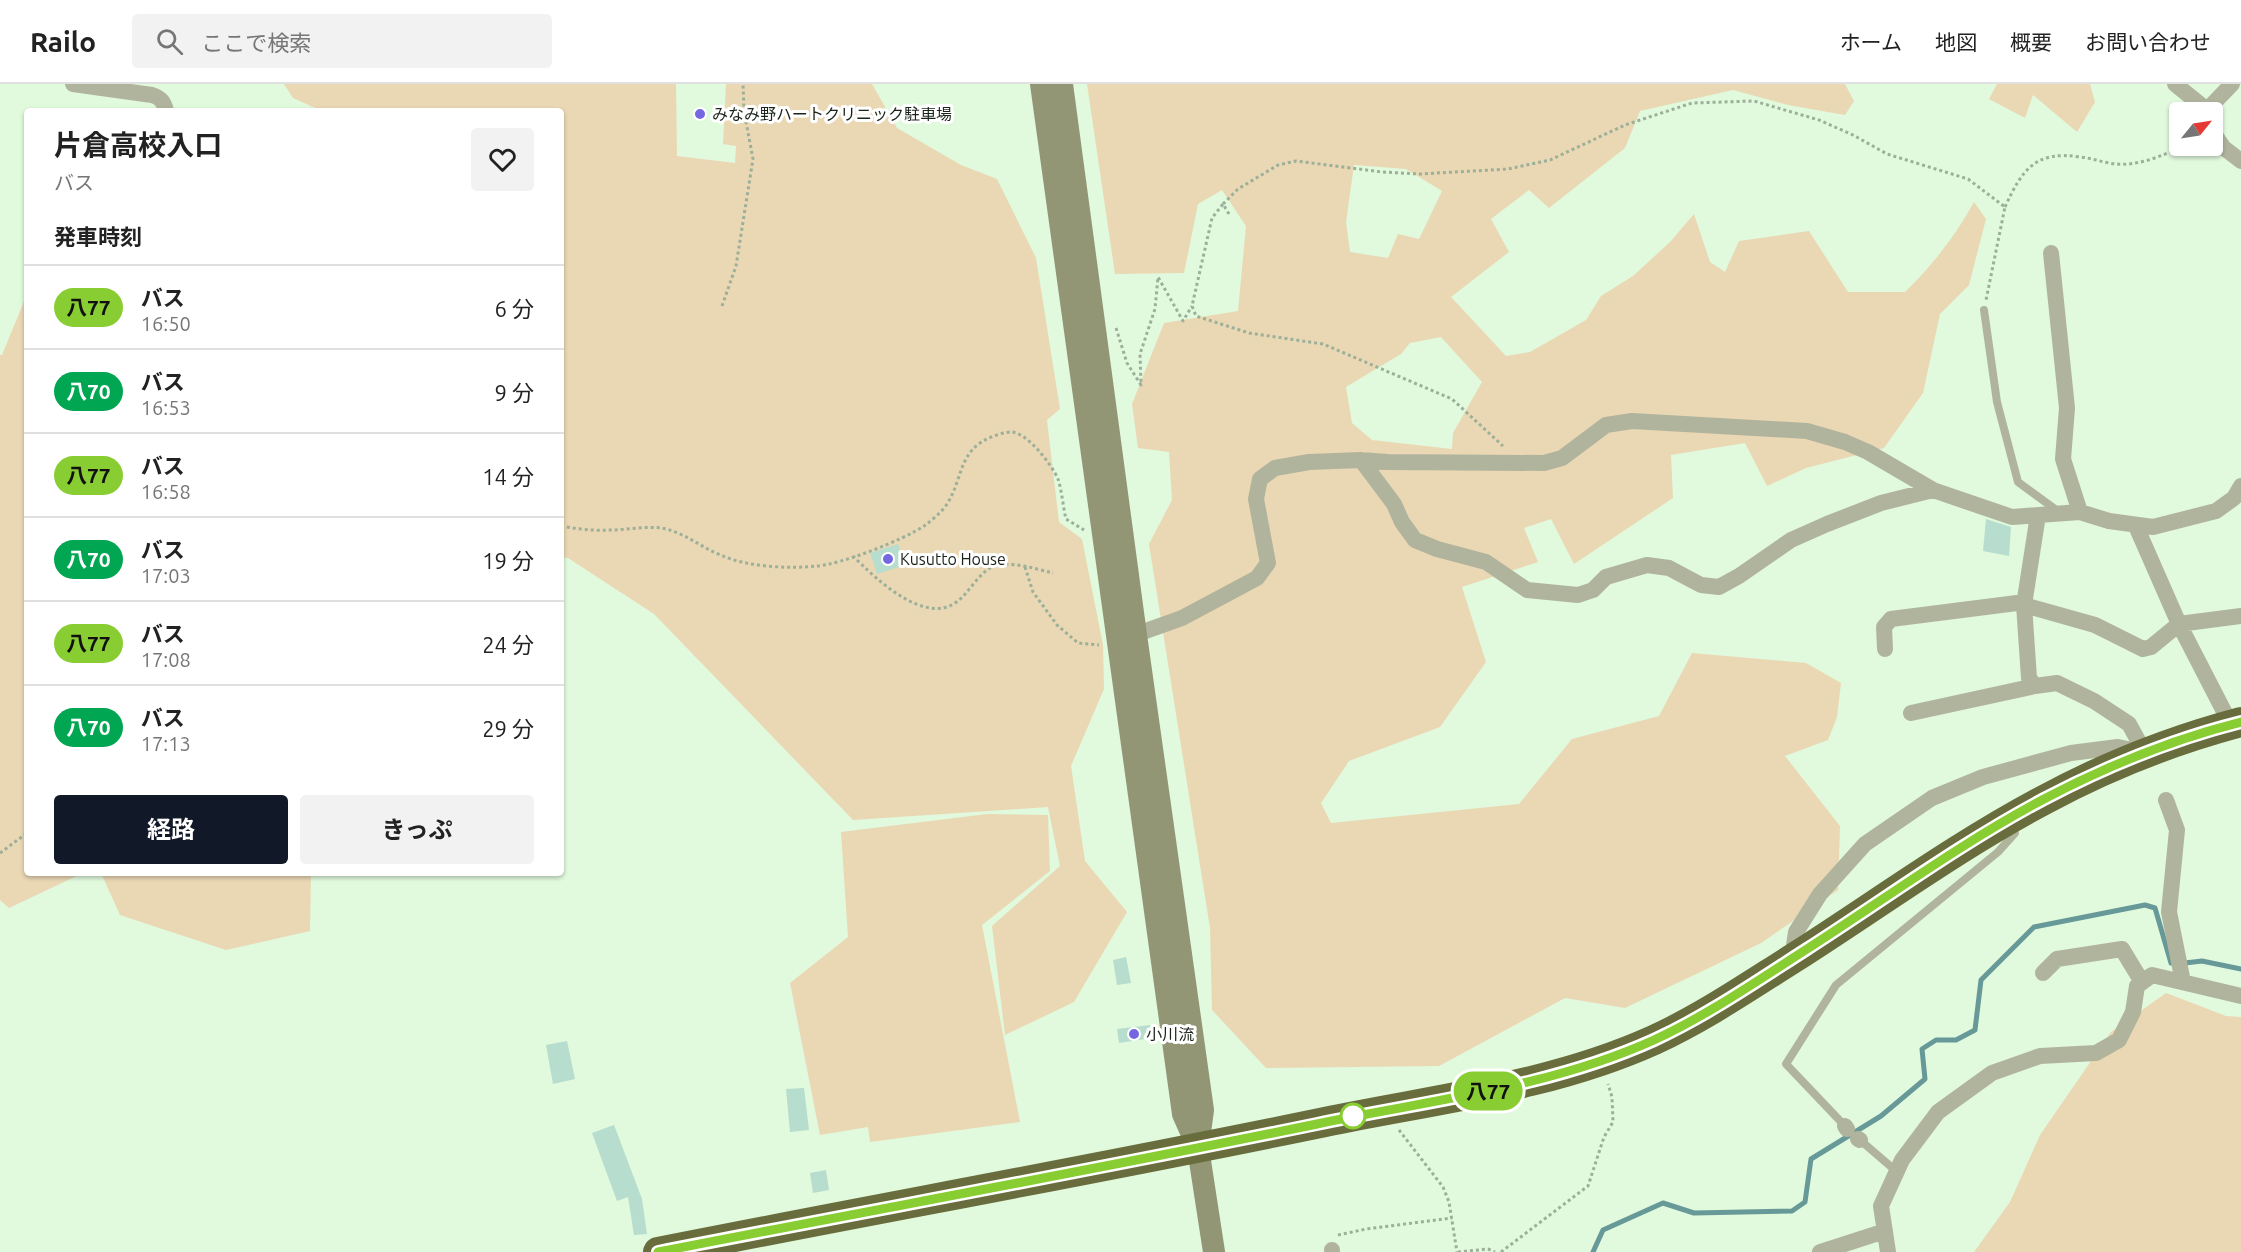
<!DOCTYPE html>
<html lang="ja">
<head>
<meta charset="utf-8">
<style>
  :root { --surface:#fff; --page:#f2f2f2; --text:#222; --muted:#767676; --line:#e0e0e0; --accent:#111827 }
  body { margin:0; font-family:Ubuntu,"Noto Sans JP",sans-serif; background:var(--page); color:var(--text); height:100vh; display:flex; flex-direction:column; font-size:22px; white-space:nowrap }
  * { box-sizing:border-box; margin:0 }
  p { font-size:20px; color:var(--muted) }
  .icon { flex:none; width:33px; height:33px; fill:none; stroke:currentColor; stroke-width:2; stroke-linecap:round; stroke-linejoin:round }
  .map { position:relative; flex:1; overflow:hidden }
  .side { position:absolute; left:24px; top:24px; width:540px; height:768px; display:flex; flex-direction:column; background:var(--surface); border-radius:6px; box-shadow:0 2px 4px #0004 }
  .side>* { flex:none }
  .badge { padding:0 12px; border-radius:20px; font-size:21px; line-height:39px }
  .needle { width:39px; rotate:60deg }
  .controls { position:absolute; left:2169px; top:18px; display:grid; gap:12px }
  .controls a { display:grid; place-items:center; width:54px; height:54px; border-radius:6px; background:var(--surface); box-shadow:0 2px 4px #0004; font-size:30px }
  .map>.badge { position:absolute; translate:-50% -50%; box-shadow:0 0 0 3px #fff }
  h2 { padding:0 30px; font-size:22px; line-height:54px }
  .round { display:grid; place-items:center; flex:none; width:63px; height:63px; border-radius:6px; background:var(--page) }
  .headline { display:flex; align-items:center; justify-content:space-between; height:102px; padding:0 30px }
  h1 { font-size:28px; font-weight:700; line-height:45px }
  .primary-button { display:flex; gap:12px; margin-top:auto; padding:12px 30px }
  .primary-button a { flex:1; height:69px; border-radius:6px; background:var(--accent); color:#fff; font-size:24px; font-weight:700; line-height:69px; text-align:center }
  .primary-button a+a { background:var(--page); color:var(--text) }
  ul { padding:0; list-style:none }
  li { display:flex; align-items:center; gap:18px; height:84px; padding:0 30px; border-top:2px solid var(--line) }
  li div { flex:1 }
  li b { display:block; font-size:22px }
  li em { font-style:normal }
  li .badge { min-width:66px; font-weight:700; text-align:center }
  header { display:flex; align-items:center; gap:36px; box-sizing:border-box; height:84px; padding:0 30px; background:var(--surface); border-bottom:2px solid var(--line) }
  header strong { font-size:28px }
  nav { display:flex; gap:33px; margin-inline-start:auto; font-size:21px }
  .search { width:420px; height:54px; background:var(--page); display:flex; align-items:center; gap:15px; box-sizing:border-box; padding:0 21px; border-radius:6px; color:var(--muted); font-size:22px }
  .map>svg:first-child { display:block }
  .green { fill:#ead8b4; fill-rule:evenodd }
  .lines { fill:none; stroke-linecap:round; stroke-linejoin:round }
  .stream { stroke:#679998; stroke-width:5 }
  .building { fill:#b6ddce }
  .path { stroke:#9caf99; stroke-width:3; stroke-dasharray:3 3; stroke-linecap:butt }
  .lane { stroke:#b1b49d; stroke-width:8 }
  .street { stroke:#b1b49d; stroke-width:16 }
  .secondary { stroke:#929674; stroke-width:22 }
  .highway { stroke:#696d3d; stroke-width:30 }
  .line-casing { stroke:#fff; stroke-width:14 }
  .line { stroke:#88cd32; stroke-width:9 }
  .poi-dot { fill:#7468e2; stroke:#fff; stroke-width:2 }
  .stop-dot { fill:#fff; stroke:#88cd32; stroke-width:3 }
  .labels { text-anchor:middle; stroke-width:6; stroke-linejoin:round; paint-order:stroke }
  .poi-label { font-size:16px; fill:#1a2319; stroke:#fff; text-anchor:start }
</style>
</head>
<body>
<header>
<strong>Railo</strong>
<div class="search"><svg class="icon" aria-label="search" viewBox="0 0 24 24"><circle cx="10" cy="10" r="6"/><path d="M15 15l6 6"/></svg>ここで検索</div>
<nav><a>ホーム</a><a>地図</a><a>概要</a><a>お問い合わせ</a></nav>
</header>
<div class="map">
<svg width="2241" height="1168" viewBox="0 0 2241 1168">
  <rect width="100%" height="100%" fill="#e1f9dd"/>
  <path class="green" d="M284 0H676L677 72 735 79 736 62 723 60 726 0H872L897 44 961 81 997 95 1036 174 1060 325 1047 336 1059 438 1082 455 1103 561 1104 605 1071 682 1085 777 1127 828 1074 918 1005 951 992 842 1060 782 1048 723 853 736 654 530 568 474 561 473V27H322L293 14Z
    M1087 0H1845L1854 17 1845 31 1788 21 1733 6 1640 27 1625 64 1549 124 1529 106 1491 135 1509 168 1451 213 1506 272 1530 268 1586 236 1601 212 1633 192 1670 158 1694 130 1710 178 1725 188 1739 157 1809 147 1848 208H1905C1932 182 1956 151 1974 118L1986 135 1969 201 1940 230 1923 309 1884 364 1806 384 1767 402 1745 359 1671 371 1673 414 1574 480 1551 435 1524 444 1538 478 1462 503 1486 578 1440 643 1349 677 1321 719 1331 739 1519 720 1572 655 1659 632 1692 569 1806 579 1841 599 1837 633 1828 656 1785 672 1840 742 1838 806 1761 859 1625 924 1565 914 1439 982 1266 984 1212 926 1210 844 1149 460 1172 416 1169 368 1138 364 1132 320 1164 239 1238 227 1246 142 1222 106 1198 120 1184 189 1115 190ZM1354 81 1406 85 1442 107 1419 155 1398 150 1388 174 1350 168 1346 138ZM1441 253 1482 298 1453 349 1452 365 1372 356 1352 339 1346 303 1401 270 1410 259Z
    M1997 0H2090L2095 18 2077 48 2033 11 2025 34 1989 15Z
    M27 210V789H83L9 824 0 816V271H2Z
    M987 730 1048 731 1050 787 982 841 1020 1038 870 1058 868 1043 820 1051 790 899 848 853 841 748Z
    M101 789H311L310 847 226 866 120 831Z
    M2166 909 2226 932 2241 933V1168H1974L2010 1118 2040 1051 2111 948Z"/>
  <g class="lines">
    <path class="stream" d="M2185 879 2202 877 2241 885
      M1593 1168 1603 1146 1663 1119 1694 1129 1792 1127 1805 1118 1811 1075 1881 1032 1925 995 1922 965 1936 956H1956L1975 946 1981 896 2034 843 2145 821 2155 824 2171 879"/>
  </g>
  <path class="building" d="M1986 435 2011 443 2009 472 1983 467Z
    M898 460 905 481 877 490 870 469Z
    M1126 873 1131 899 1117 901 1113 876Z
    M1150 941 1152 954 1119 959 1117 945Z
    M567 957 575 995 553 1000 546 961Z
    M804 1004 809 1046 790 1048 786 1005Z
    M614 1041 642 1115 647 1150 634 1151 628 1113 617 1117 592 1049Z
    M826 1086 829 1106 813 1109 810 1089Z"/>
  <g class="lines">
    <path class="path" d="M1223 120 1238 105 1278 81 1296 77 1382 88 1420 90 1508 85 1550 76 1625 41 1692 19 1754 17 1819 36 1853 51 1887 70 1968 95 2005 123 1986 216
      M2005 123C2022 86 2035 66 2080 73 2092 74 2104 79 2116 80 2138 82 2163 72 2182 62
      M1229 130 1223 120 1212 134 1192 222 1196 232 1249 249 1323 260 1452 315 1503 362
      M722 222 736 182 753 75 744 27 743 0
      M1116 244 1127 279 1141 301 1140 270 1155 225 1158 193 1183 237 1192 222
      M561 442C577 445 594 447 611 446 627 446 645 442 661 444 685 448 701 464 723 472 748 483 790 485 817 482 842 480 903 456 924 442 932 436 941 429 947 420 963 395 958 368 989 354 996 351 1005 348 1011 348 1027 348 1052 381 1058 395 1062 407 1063 423 1066 435L1084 446
      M853 472C875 494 925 543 958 517 968 509 979 490 990 484 1008 475 1035 485 1053 489
      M1025 483 1033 508 1057 541 1078 559 1099 561
      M0 769 27 749
      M1399 1046 1443 1103 1449 1118 1457 1168
      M1338 1151 1366 1145 1452 1134
      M1458 1168 1488 1165 1495 1168
      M1501 1168 1588 1102 1604 1053 1613 1038 1612 1013 1608 1000"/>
    <path class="lane" d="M1984 226 1997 318 2018 398 2059 428
      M1845 1042 1786 980 1836 901 1998 768 2015 749 2012 741
      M1860 1056 1896 1087"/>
    <path class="street" d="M73 0 152 11C161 14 164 18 166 27
      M2175 0 2207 26
      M2207 28V26L2232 0
      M2212 47 2224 64 2241 77
      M2051 169 2067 324 2063 375 2080 428
      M1361 376 1394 420 1402 438 1415 456 1437 465 1486 478 1527 506 1578 511 1593 506 1606 493 1647 481 1669 484 1701 501 1719 503 1739 492 1791 456 1827 440 1881 419 1933 406
      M2038 431 2024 521 2029 594 2035 602 2057 599 2094 617 2129 640 2145 669
      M2136 442 2179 540 2231 641
      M1126 554 1182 534 1257 494 1268 479 1256 415 1260 395 1275 384 1309 378 1361 376 1387 378 1544 379 1562 374 1606 341 1632 337 1807 347 1845 358 1868 368 1933 406 2012 433 2080 428 2109 437 2153 443 2216 427 2234 414 2241 402
      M1885 565 1884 543 1891 535 2017 519 2095 541 2143 565 2151 563 2179 540 2241 532
      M1911 629 2035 602
      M2166 716 2177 746 2169 828 2183 898
      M1792 875 1796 848 1820 810 1865 760 1932 714 1983 693 2071 669 2118 663 2141 668
      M2043 889 2057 875 2122 865 2142 898
      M1845 1042 1847 1045
      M1858 1055 1860 1056
      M1332 1166V1168
      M1820 1168 1885 1147
      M1888 1168 1881 1122 1902 1076 1938 1028 1992 989 2040 972 2096 969 2119 956 2133 928 2137 902 2152 891 2241 912"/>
    <path class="secondary" d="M1041 0 1183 1030 1198 1064 1214 1168
      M1062 0 1136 551 1203 1026 1198 1064"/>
    <path class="highway" d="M658 1168C880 1124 1103 1084 1325 1038 1435 1015 1550 1003 1654 956 1706 932 1752 900 1800 870 1881 818 1959 761 2044 716 2105 683 2173 656 2241 638"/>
  </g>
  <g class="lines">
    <defs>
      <path id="line" d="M658 1168C878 1125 1098 1085 1317 1040 1430 1016 1548 1004 1654 956 1708 931 1757 897 1807 865 1885 815 1961 759 2044 715 2105 683 2173 655 2241 638"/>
    </defs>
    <use href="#line" class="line-casing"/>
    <use href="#line" class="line"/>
  </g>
  <g class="poi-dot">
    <circle cx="700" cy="30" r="6"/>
    <circle cx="888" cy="475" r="6"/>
    <circle cx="1134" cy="950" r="6"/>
  </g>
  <circle class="stop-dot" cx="1353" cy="1032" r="12"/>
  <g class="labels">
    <g class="poi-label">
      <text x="712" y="36">みなみ野ハートクリニック駐車場</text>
      <text x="900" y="481">Kusutto House</text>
      <text x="1146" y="956">小川流</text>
    </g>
  </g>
</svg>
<div class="controls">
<a><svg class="needle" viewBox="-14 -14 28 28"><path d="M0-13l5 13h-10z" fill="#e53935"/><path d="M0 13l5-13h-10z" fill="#767676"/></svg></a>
</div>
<b class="badge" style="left:1488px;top:1007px;background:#88cd32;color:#111">八77</b>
<section class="side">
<div class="headline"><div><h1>片倉高校入口</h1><p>バス</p></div><a class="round"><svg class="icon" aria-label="heart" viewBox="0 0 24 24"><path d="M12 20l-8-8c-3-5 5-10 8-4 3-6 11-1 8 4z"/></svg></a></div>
<h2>発車時刻</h2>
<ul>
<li><span class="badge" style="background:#88cd32;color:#111">八77</span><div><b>バス</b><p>16:50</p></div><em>6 分</em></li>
<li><span class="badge" style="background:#00a651;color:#fff">八70</span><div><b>バス</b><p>16:53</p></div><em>9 分</em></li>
<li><span class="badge" style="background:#88cd32;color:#111">八77</span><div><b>バス</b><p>16:58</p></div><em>14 分</em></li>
<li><span class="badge" style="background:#00a651;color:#fff">八70</span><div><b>バス</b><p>17:03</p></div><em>19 分</em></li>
<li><span class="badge" style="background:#88cd32;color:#111">八77</span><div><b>バス</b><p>17:08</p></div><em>24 分</em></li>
<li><span class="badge" style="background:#00a651;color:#fff">八70</span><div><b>バス</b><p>17:13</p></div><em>29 分</em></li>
</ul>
<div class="primary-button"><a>経路</a><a>きっぷ</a></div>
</section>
</div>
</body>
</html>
